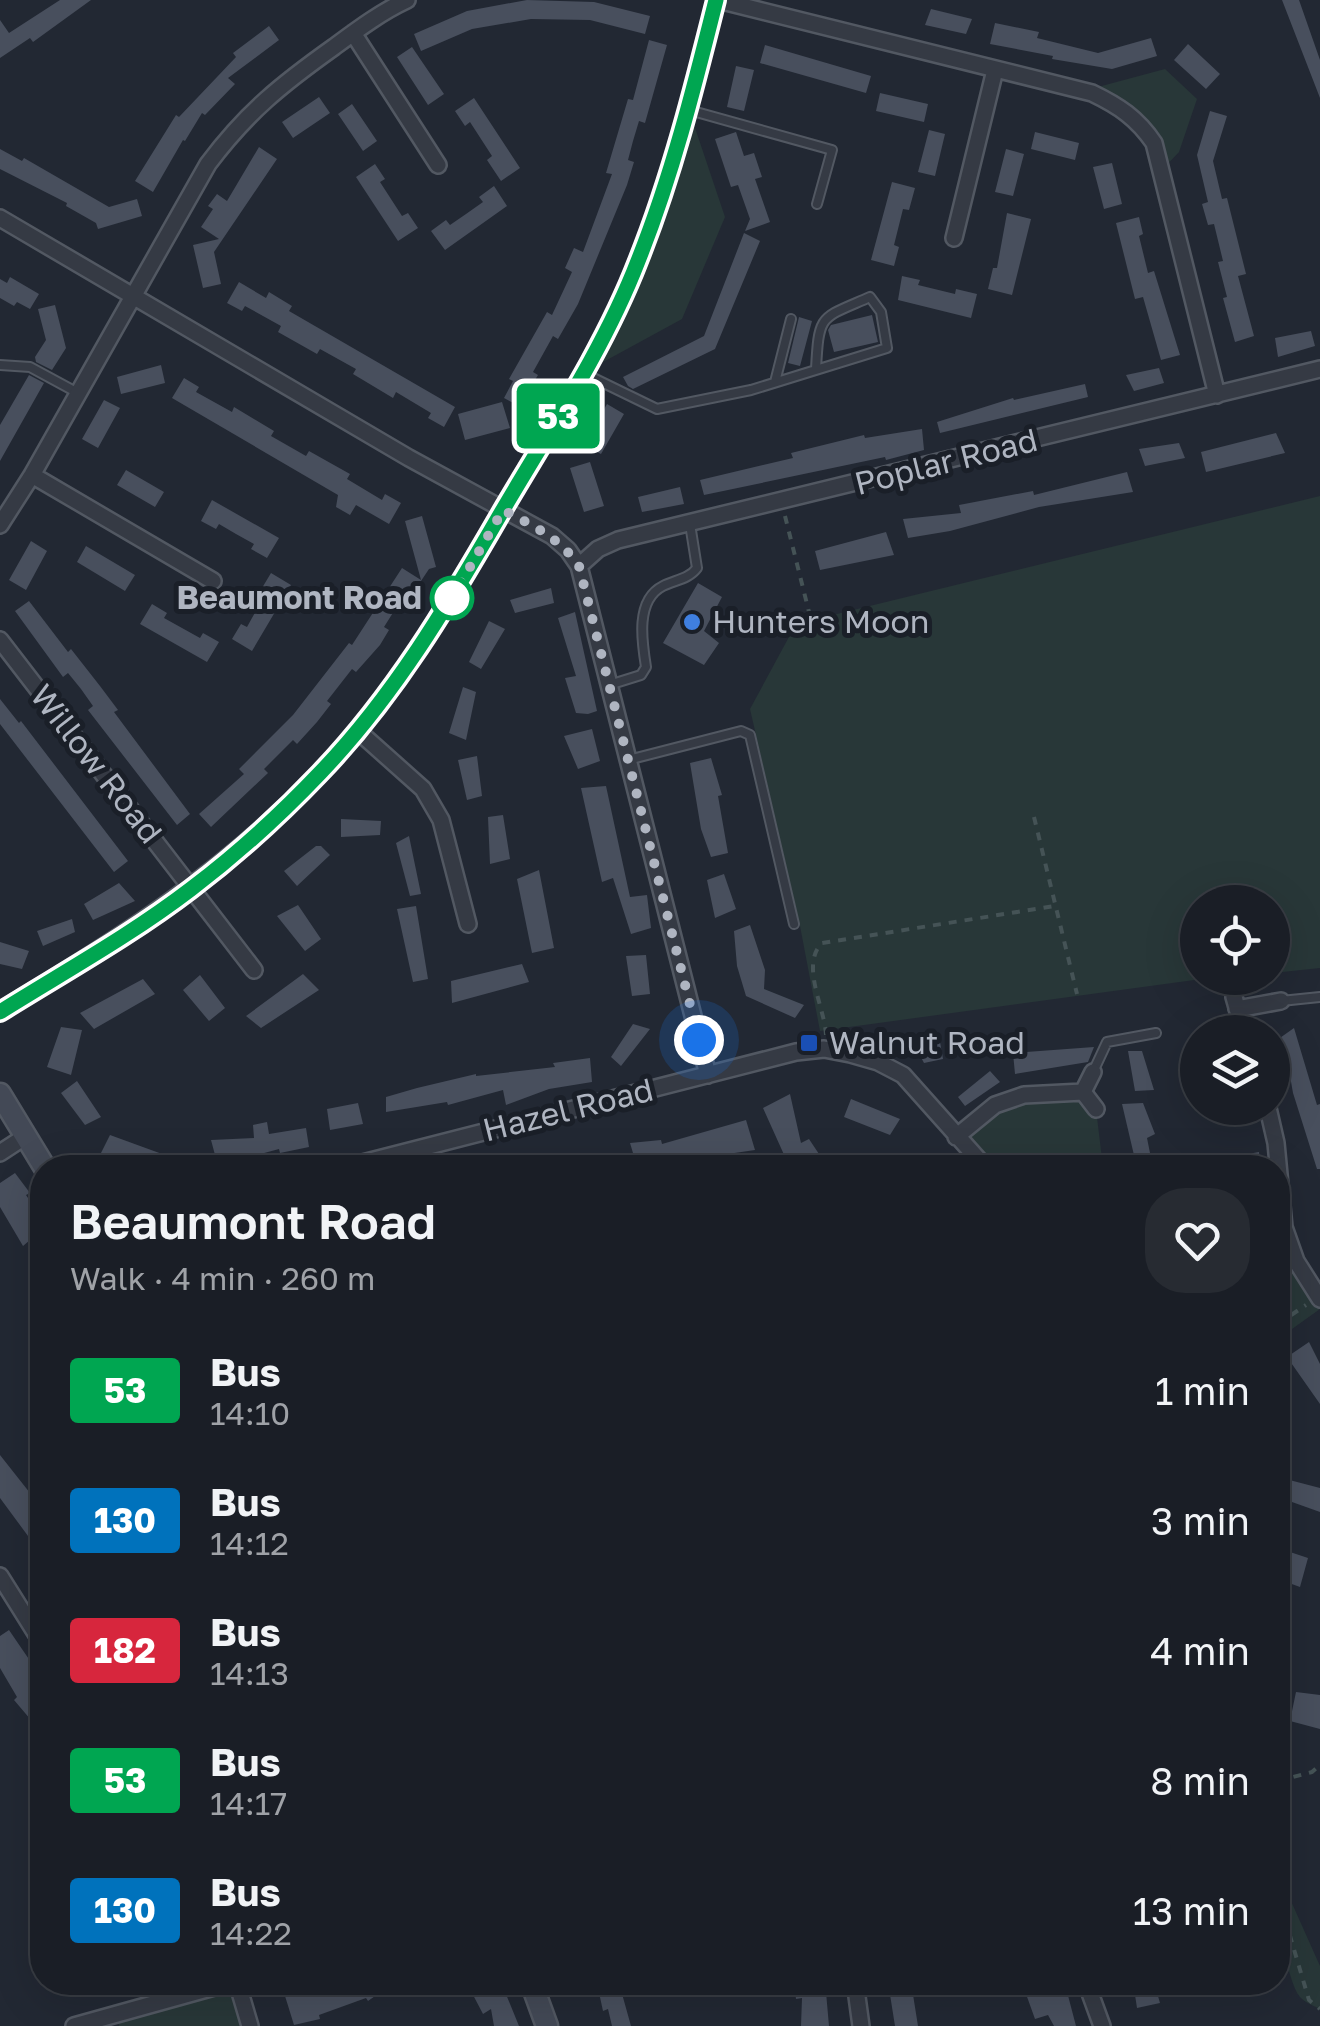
<!DOCTYPE html>
<html lang="en">
<head>
<meta charset="utf-8">
<style>
  :root { --surface:#1a1e26; --page:#272b32; --text:#f1f3f6; --muted:#9fa2a7; --line:#383c43 }
  body { margin:0; font-family:"Golos Text",sans-serif; background:var(--page); color:var(--text); height:100vh; display:flex; flex-direction:column; font-size:38px; white-space:nowrap }
  * { box-sizing:border-box; margin:0 }
  p { font-size:32px; color:var(--muted) }
  .icon { flex:none; width:55px; height:55px; fill:none; stroke:currentColor; stroke-width:2; stroke-linecap:round; stroke-linejoin:round }
  .map { position:relative; flex:1; overflow:hidden }
  .sheet { position:absolute; left:30px; top:1155px; width:1260px; height:840px; display:flex; flex-direction:column; background:var(--surface); border-radius:40px; box-shadow:0 10px 40px #0002,0 0 0 2px var(--line) }
  .sheet>* { flex:none }
  .badge { padding:0 20px; border-radius:8px; font-size:35px; line-height:65px }
  .controls { position:absolute; left:1180px; top:885px; display:grid; gap:20px }
  .controls a { display:grid; place-items:center; width:110px; height:110px; border-radius:50%; background:var(--surface); box-shadow:0 10px 40px #0002,0 0 0 2px var(--line); font-size:50px }
  .you { position:absolute; width:50px; height:50px; margin:-25px; border:8px solid #fff; border-radius:50%; background:#1a73e8; box-shadow:0 0 0 15px #1a73e833 }
  .map>.badge { position:absolute; translate:-50% -50%; box-shadow:0 0 0 5px #fff }
  .round { display:grid; place-items:center; flex:none; width:105px; height:105px; border-radius:40px; background:var(--page) }
  .summary { display:flex; align-items:center; justify-content:space-between; height:170px; padding:0 40px }
  h1 { font-size:48px; font-weight:600; line-height:75px }
  ul { padding:0; list-style:none }
  li { display:flex; align-items:center; gap:30px; height:130px; padding:0 40px }
  li div { flex:1 }
  li b { display:block; font-size:38px }
  li em { font-style:normal }
  li .badge { min-width:110px; font-weight:700; text-align:center }
  .map>svg:first-child { display:block }
  .green { fill:#283738 }
  .building { fill:#484f5d }
  .lines { fill:none; stroke-linecap:round; stroke-linejoin:round }
  .lane-casing { stroke:#525862; stroke-width:12 }
  .street-casing { stroke:#525862; stroke-width:20 }
  .secondary-casing { stroke:#525862; stroke-width:25 }
  .path { stroke:#455356; stroke-width:4; stroke-dasharray:8 8; stroke-linecap:butt }
  .lane { stroke:#353a44; stroke-width:8 }
  .street { stroke:#353a44; stroke-width:15 }
  .secondary { stroke:#434956; stroke-width:20 }
  .line-casing { stroke:#fff; stroke-width:22 }
  .line { stroke:#00a651; stroke-width:15 }
  .walk { stroke:#afb5c1; stroke-width:10; stroke-dasharray:0 18 }
  .stop-dot { fill:#fff; stroke:#00a651; stroke-width:5 }
  .shop-dot { fill:#3f7fe0; stroke:#1a1f28; stroke-width:4 }
  .transit-dot { fill:#1a4fb4; stroke:#1a1f28; stroke-width:4 }
  .labels { text-anchor:middle; stroke-width:10; stroke-linejoin:round; paint-order:stroke }
  .street-label { font-size:32px; fill:#afb5c1; stroke:#1a1f28 }
  .stop-label { font-size:32px; font-weight:bold; fill:#afb5c1; stroke:#1a1f28; text-anchor:end }
  .poi-label { font-size:32px; fill:#afb5c1; stroke:#1a1f28; text-anchor:start }
</style>
</head>
<body>
<div class="map">
<svg width="1320" height="2026" viewBox="0 0 1320 2026">
  <rect width="100%" height="100%" fill="#222833"/>
  <path class="green" d="M1165 69 1197 99 1179 152 1161 171 1140 122 1083 91Z
    M689 110 725 217 682 319 583 373 637 264Z
    M1320 496V968L1273 973 1272 902H1198V978H1209L820 1031 800 926 750 709 796 624Z
    M1083 1092 1096 1109 1103 1167H986L956 1137 995 1105Z
    M1278 1185 1284 1227 1320 1299V1309L1278 1339Z
    M1278 1872 1320 1966V2009C1314 2006 1304 2002 1300 1997 1284 1977 1276 1896 1278 1872Z
    M232 1983 250 2026H119L116 2015Z"/>
  <path class="building" d="M60 0H91L33 42 30 38 0 58V20L9 33Z
    M527 0 594 2 650 16 645 34 590 20 531 19 472 29 421 51 414 34 467 11Z
    M1282 0H1299L1320 60V98Z
    M931 9 972 19 966 34 925 25Z
    M995 23 1039 32 1037 38 1098 53 1151 38 1157 56 1112 69 1052 59 1053 56 990 44Z
    M269 26 279 40 228 78 235 84 205 115 202 113 185 141 183 140 153 192 135 181 176 115 179 117 236 57 233 53Z
    M649 40 667 45 645 123 639 121 633 141 628 160 634 162 627 185 578 304 558 339 553 336 533 372 538 375 519 406 504 398 513 381 509 379 547 312 552 315 572 272 565 268 574 248 583 252 612 174 606 173 628 99 633 100Z
    M1188 44 1220 74 1206 89 1174 60Z
    M765 45 871 76 866 93 760 63Z
    M412 47 444 94 428 105 397 57Z
    M736 66 754 70 744 111 727 107Z
    M880 93 928 104 924 122 876 111Z
    M319 97 330 113 293 138 282 122Z
    M474 98 520 168 501 181 487 160 492 156 470 122 465 126 455 111Z
    M352 104 377 141 363 151 338 114Z
    M1210 111 1227 116 1213 161 1222 199 1227 198 1246 274 1238 276 1254 336 1235 342 1223 298 1227 297 1218 262 1223 261 1214 224 1208 225 1202 204 1208 202 1197 155Z
    M929 130 945 134 935 176 918 172Z
    M736 132 744 156 754 153 762 177 755 179 770 222 745 231 750 219 738 185 731 187 715 139Z
    M1035 132 1079 143 1075 160 1031 149Z
    M259 147 277 159 214 252 221 284 203 288 193 245 219 239 201 227 213 209 208 206 217 194 227 201Z
    M0 149 22 161 24 158 109 207 137 199 142 216 98 229 96 223 66 206 67 203 0 169Z
    M1006 149 1024 154 1013 196 995 192Z
    M1112 163 1122 204 1104 209 1093 167Z
    M375 164 385 179 380 182 402 216 408 213 418 228 398 241 356 177Z
    M892 182 915 188 909 210 903 209 894 245 899 247 894 266 871 260Z
    M494 186 507 206 445 250 431 231 446 220 450 225 466 214 483 202 479 197Z
    M1007 213 1031 219 1012 295 988 289 993 268H997Z
    M1139 217 1143 234 1139 236 1148 273 1154 271 1180 355 1161 360 1143 297 1135 299 1116 223Z
    M744 233 760 241 715 349 633 389 628 386 623 377 704 336Z
    M902 276 920 280 918 285 955 294 956 289 977 294 971 318 898 300Z
    M10 277 39 294 30 309 17 302 14 306 0 298V279L7 283Z
    M239 282 266 298 269 292 292 306 289 311 455 407 444 427 428 418 431 413 396 392 393 398 353 374 356 369 320 349 317 354 278 332 281 326 245 306 242 311 227 303Z
    M55 305 66 348 52 370 36 362 35 357 46 340 38 309Z
    M872 315 878 342 834 352 828 330 831 325Z
    M799 317 812 321 800 366 788 363Z
    M1311 331 1315 346 1278 357 1275 338Z
    M161 365 165 383 121 394 117 377Z
    M1159 368 1164 383 1134 391 1126 375Z
    M29 375 44 383 0 461V425Z
    M184 378 199 387 196 392 232 412 234 407 274 431 271 436 306 456 309 451 325 460 350 474 347 479 382 500 385 494 401 503 389 524 356 505 350 515 336 507 338 495 172 398Z
    M1085 384 1088 397 940 433 937 422 1013 398 1014 400Z
    M104 400 120 408 98 448 82 439Z
    M502 402 510 428 465 440 458 414Z
    M607 404 624 414 601 454 584 445Z
    M922 429 924 450 886 460 885 457 704 495 700 480 793 458 791 453 864 435 865 438Z
    M1276 433 1285 453 1206 472 1201 452Z
    M1179 443 1185 458 1145 466 1139 449Z
    M590 462 604 506 584 512 570 468Z
    M126 470 164 492 155 507 117 485Z
    M1127 472 1133 492 1039 507 950 531 908 538 903 519 961 513 959 505 1033 491 1034 495Z
    M680 487 684 504 642 512 638 497Z
    M212 500 279 538 267 558 251 549 254 544 236 534 219 524 216 529 201 521Z
    M422 516 436 567 429 569 411 596 406 592 384 627 389 630 380 645 356 672 352 669 327 701 331 704 317 722 297 744 293 740 264 769 268 773 211 827 199 814 244 774 239 769 293 715 349 643 352 645 402 568 421 580 405 521Z
    M886 532 894 555 820 570 815 551Z
    M31 541 47 551 26 590 9 580Z
    M86 546 135 575 125 591 77 562Z
    M271 573 291 585 252 651 232 639 241 624 247 627 267 591 262 588Z
    M698 583 722 597 704 631 719 643 704 665 663 643Z
    M551 588 554 603 515 613 510 600Z
    M29 601 68 652 71 649 100 686 118 710 114 712 190 814 177 825 88 710 93 706 81 689 68 673 63 677 15 611Z
    M152 604 167 613 164 618 200 638 203 633 219 642 207 662 140 624Z
    M575 612 597 711 588 714 576 713 565 678 576 676 558 618Z
    M489 621 505 629 481 669 469 662Z
    M463 687 476 692 466 740 449 733Z
    M0 699 19 723 21 721 128 861 114 872 0 724Z
    M592 729 600 761 578 769 564 736Z
    M477 756 482 796 467 800 458 760Z
    M711 758 722 795 718 796 728 853 711 857 701 829 690 763Z
    M606 786 630 897 647 895 651 928 631 934 613 878 602 882 581 788Z
    M503 815 510 859 490 864 488 817Z
    M341 819 381 821 380 835 341 837Z
    M409 836 421 894 410 896 396 843Z
    M316 846H321L330 855 297 886 284 871Z
    M539 870 554 948 532 953 517 879Z
    M724 874 736 909 715 918 707 880Z
    M119 883 135 901 93 920 84 904Z
    M298 905 321 939 305 951 277 916Z
    M416 906 428 979 413 982 397 909Z
    M72 919 75 932 43 946 37 931Z
    M750 925 765 970 764 989 804 1005 795 1018 746 996 737 966 734 931Z
    M0 942 29 951 22 969 0 964Z
    M646 955 650 994 632 996 626 956Z
    M522 964 529 982 452 1003 451 981Z
    M303 974 319 990 261 1028 246 1016Z
    M200 975 225 1008 209 1021 183 990Z
    M143 979 155 994 94 1029 80 1013Z
    M633 1024 650 1029 621 1066 611 1057Z
    M61 1027 82 1030 71 1075 47 1067Z
    M1294 1028 1317 1105 1320 1104V1169H1317L1293 1093 1289 1070 1277 1040Z
    M939 1036 943 1059 924 1063 913 1042Z
    M1094 1047 1088 1062 1015 1074 1013 1053Z
    M1128 1051H1142L1154 1090 1135 1091Z
    M590 1058 592 1082 549 1089 506 1105 503 1090 448 1105 447 1102 386 1112V1097L417 1088 476 1074V1076L555 1067 553 1063Z
    M990 1071 1000 1082 965 1106 958 1097Z
    M77 1081 101 1117 85 1125 61 1093Z
    M790 1094 801 1143 809 1139 825 1163 812 1168H790L763 1108Z
    M851 1099 900 1119 890 1135 844 1117Z
    M358 1103 363 1124 330 1130 327 1109Z
    M1143 1103 1155 1134 1147 1138 1153 1168H1137L1122 1104Z
    M746 1120 755 1150 707 1157 709 1164 697 1168H595V1161L633 1153 630 1143 661 1140 662 1144Z
    M267 1122 269 1134 306 1128 309 1147 280 1153 279 1149 249 1157 250 1160 218 1166 211 1140 254 1138 253 1125Z
    M110 1135 195 1166 194 1168H135L101 1153Z
    M1259 1152 1260 1168H1215L1214 1160Z
    M15 1173 30 1193 26 1195 42 1219V1262L30 1240 23 1246 0 1207V1183Z
    M1309 1342 1320 1364V1404L1287 1357Z
    M0 1455 30 1493 42 1516V1555L0 1498Z
    M1278 1477 1320 1488V1512L1278 1497Z
    M1284 1550 1308 1558 1300 1587 1278 1579Z
    M9 1630 37 1671 34 1674 42 1682V1733L14 1700 17 1697 0 1668V1636Z
    M1296 1692 1320 1695V1729L1290 1721Z
    M344 1982H395L368 2001 366 1998 319 2015 320 2019 294 2025 285 1996 316 1986V1990Z
    M494 1982H501L519 2026H494L491 2009 483 2014 472 1993Z
    M794 1982H842V1989L826 1992 829 2026H801L802 1998 796 1999Z
    M888 1982H911L918 2026H895Z
    M1133 1982H1154L1160 2003 1137 2008Z
    M619 1983 631 2026H612L608 2009 603 2011 598 1988Z
    M1065 1984 1076 2026H1054L1048 2015 1035 2019 1026 1994Z"/>
  <g class="lines">
    <defs>
      <path id="lane" d="M689 110 832 150 817 204
        M0 365 30 367 78 393
        M583 373 657 409 751 390 887 348 881 312 870 297C820 319 819 313 816 369
        M775 382 791 319
        M609 685 641 675 646 667C642 642 635 600 663 586 675 580 689 579 697 568L690 524
        M628 760 741 731 750 735 794 924
        M1281 1001 1320 997
        M1093 1072 1107 1042 1156 1033"/>
      <path id="street" d="M718 0 1092 93C1119 106 1137 118 1154 143L1217 395
        M353 33 438 165
        M0 218 409 458 552 536 568 550 579 566 708 1075
        M954 238 995 70
        M32 475 213 581
        M0 525 32 475 208 164C247 112 282 84 334 47 357 30 381 12 407 0
        M579 566 598 549 618 540 1320 369
        M0 640 254 970
        M358 731 423 789 441 820 468 924
        M1234 997 1244 1032
        M1237 1009 1281 1001
        M0 1011C118 940 223 873 320 773 394 696 448 605 501 513 549 431 603 349 638 261 672 176 694 88 716 0
        M1093 1072 1083 1092 1096 1109
        M1268 1108 1276 1143 1284 1227 1296 1261 1320 1299
        M956 1137 995 1105 1024 1095 1083 1092
        M0 1153 26 1136
        M343 1168 796 1052 824 1049 850 1054 878 1062 903 1075 986 1168
        M0 1576 42 1643
        M237 1982 250 2026
        M855 1982 861 2026
        M1086 1982 1102 2026
        M74 2026 232 1982"/>
      <path id="secondary" d="M0 1094 45 1168
        M531 1982 547 2026"/>
    </defs>
    <use href="#lane" class="lane-casing"/>
    <use href="#street" class="street-casing"/>
    <use href="#secondary" class="secondary-casing"/>
    <path class="path" d="M785 516 811 620
      M1034 817 1077 994
      M826 1035C825 1008 800 965 822 943L1055 906
      M1278 1324 1306 1305
      M1278 1781 1312 1772 1320 1765
      M1278 1872 1282 1909 1309 2000 1320 2009"/>
    <use href="#lane" class="lane"/>
    <use href="#street" class="street"/>
    <use href="#secondary" class="secondary"/>
  </g>
  <g class="lines">
    <defs>
      <path id="line" d="M0 1012C64 972 131 935 191 889 236 855 281 814 320 773 394 696 448 605 501 513 549 431 604 349 638 261 672 176 694 88 716 0"/>
    </defs>
    <use href="#line" class="line-casing"/>
    <use href="#line" class="line"/>
    <path class="walk" d="M452 598 503 510C532 525 560 538 579 566L699 1040"/>
  </g>
  <circle class="stop-dot" cx="452" cy="598" r="20"/>
  <circle class="shop-dot" cx="692" cy="622" r="10"/>
  <rect class="transit-dot" x="799" y="1033" width="20" height="20" rx="5"/>
  <g class="labels">
    <g class="street-label">
      <text transform="translate(946 462) rotate(-14)" y="11">Poplar Road</text>
      <text transform="translate(96 764) rotate(52)" y="11">Willow Road</text>
      <text transform="translate(568 1110) rotate(-14)" y="11">Hazel Road</text>
    </g>
    <g class="stop-label">
      <text x="422" y="609">Beaumont Road</text>
    </g>
    <g class="poi-label">
      <text x="712" y="633">Hunters Moon</text>
      <text x="829" y="1054">Walnut Road</text>
    </g>
  </g>
</svg>
<div class="controls">
<a><svg class="icon" aria-label="locate" viewBox="0 0 24 24"><circle cx="12" cy="12" r="6"/><path d="M12 2v4M12 18v4M2 12h4M18 12h4"/></svg></a>
<a><svg class="icon" aria-label="layers" viewBox="0 0 24 24"><path d="M12 4l9 5-9 5-9-5zM3 14l9 5 9-5"/></svg></a>
</div>
<div class="you" style="left:699px;top:1040px"></div>
<b class="badge" style="left:558px;top:416px;background:#00a651;color:#fff">53</b>
<section class="sheet">
<div class="summary"><div><h1>Beaumont Road</h1><p>Walk · 4 min · 260 m</p></div><a class="round"><svg class="icon" aria-label="heart" viewBox="0 0 24 24"><path d="M12 20l-8-8c-3-5 5-10 8-4 3-6 11-1 8 4z"/></svg></a></div>
<ul>
<li><span class="badge" style="background:#00a651;color:#fff">53</span><div><b>Bus</b><p>14:10</p></div><em>1 min</em></li>
<li><span class="badge" style="background:#0072bc;color:#fff">130</span><div><b>Bus</b><p>14:12</p></div><em>3 min</em></li>
<li><span class="badge" style="background:#d7263d;color:#fff">182</span><div><b>Bus</b><p>14:13</p></div><em>4 min</em></li>
<li><span class="badge" style="background:#00a651;color:#fff">53</span><div><b>Bus</b><p>14:17</p></div><em>8 min</em></li>
<li><span class="badge" style="background:#0072bc;color:#fff">130</span><div><b>Bus</b><p>14:22</p></div><em>13 min</em></li>
</ul>
</section>
</div>
</body>
</html>
